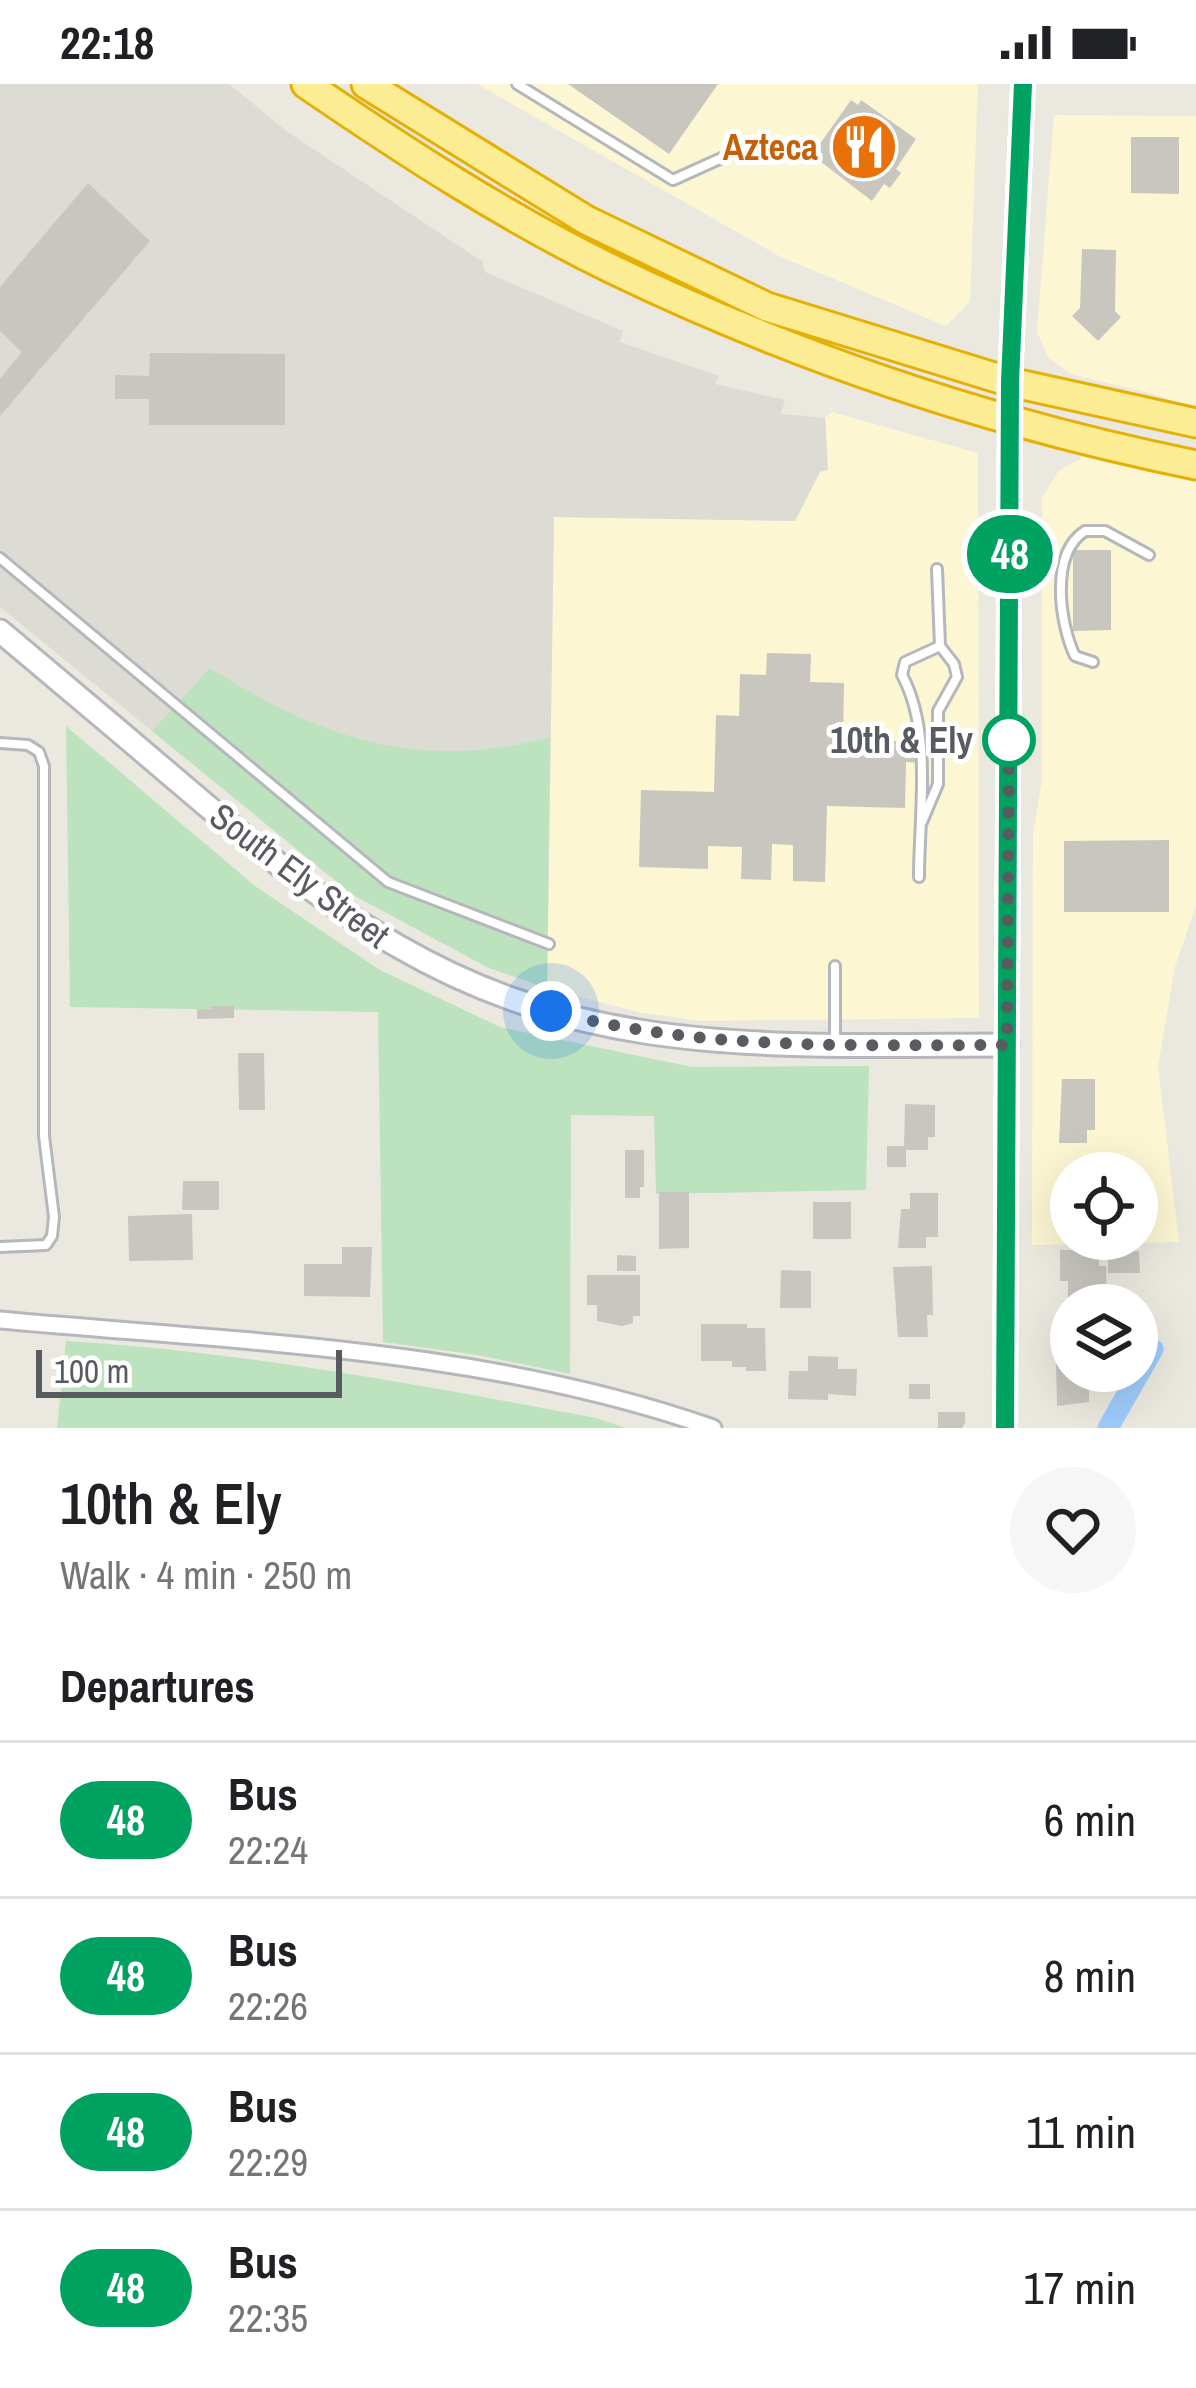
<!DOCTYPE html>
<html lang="en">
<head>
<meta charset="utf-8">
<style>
  :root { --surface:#fff; --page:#f6f6f6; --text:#202124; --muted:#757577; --line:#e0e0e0 }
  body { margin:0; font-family:"Archivo Narrow",sans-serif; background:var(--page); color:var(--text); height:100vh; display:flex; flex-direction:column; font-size:45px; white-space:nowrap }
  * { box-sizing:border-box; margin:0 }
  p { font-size:39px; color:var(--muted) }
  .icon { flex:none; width:66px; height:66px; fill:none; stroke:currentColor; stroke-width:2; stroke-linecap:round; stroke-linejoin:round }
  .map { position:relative; height:1344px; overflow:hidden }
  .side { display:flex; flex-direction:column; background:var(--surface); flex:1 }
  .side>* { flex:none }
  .badge { padding:0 24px; border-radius:39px; font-size:42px; line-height:78px }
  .tools { position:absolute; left:1050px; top:1068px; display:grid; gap:24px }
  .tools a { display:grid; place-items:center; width:108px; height:108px; border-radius:50%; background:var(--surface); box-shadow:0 12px 48px #0002; font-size:60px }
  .scale { position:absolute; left:36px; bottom:30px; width:306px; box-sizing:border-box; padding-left:12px; border:6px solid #585b60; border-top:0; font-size:33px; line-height:42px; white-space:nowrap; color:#585b60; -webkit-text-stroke:9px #fff; paint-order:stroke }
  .you { position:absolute; width:60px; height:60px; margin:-30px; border:9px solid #fff; border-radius:50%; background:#1a73e8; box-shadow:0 0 0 18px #1a73e833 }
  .map>.badge { position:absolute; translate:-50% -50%; box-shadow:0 0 0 6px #fff }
  h2 { padding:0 60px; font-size:45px; line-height:108px }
  .round { display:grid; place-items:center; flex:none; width:126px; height:126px; border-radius:63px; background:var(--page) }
  .overview { display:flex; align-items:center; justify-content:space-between; height:204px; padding:0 60px }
  h1 { font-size:57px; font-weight:600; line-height:90px }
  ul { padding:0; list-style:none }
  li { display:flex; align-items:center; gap:36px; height:156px; padding:0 60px; border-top:3px solid var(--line) }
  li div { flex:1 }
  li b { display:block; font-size:45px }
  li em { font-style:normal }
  li .badge { min-width:132px; font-weight:700; text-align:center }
  .status { display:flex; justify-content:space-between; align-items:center; height:84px; padding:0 60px; background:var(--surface); direction:ltr }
  .status svg { height:33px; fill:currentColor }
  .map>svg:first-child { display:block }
  .commercial { fill:#fdf6d3; fill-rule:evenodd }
  .industrial { fill:#dcdbd4 }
  .green { fill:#bce3be }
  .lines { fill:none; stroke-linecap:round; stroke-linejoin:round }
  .canal { stroke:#9eccfd; stroke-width:21 }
  .building { fill:#c8c6bf }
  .service-casing { stroke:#b5b7bc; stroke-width:14 }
  .minor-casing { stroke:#b5b7bc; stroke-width:21 }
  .tertiary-casing { stroke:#b5b7bc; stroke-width:27 }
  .secondary-casing { stroke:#b5b8be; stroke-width:27 }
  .trunk-casing { stroke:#e5b005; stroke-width:33 }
  .service { stroke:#fff; stroke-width:8 }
  .minor { stroke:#fff; stroke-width:15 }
  .tertiary { stroke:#fff; stroke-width:21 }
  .secondary { stroke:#fff; stroke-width:21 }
  .trunk { stroke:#fced95; stroke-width:27 }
  .line-casing { stroke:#fff; stroke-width:27 }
  .line { stroke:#00a261; stroke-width:18 }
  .walk { stroke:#585b60; stroke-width:12; stroke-dasharray:0 21.6 }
  .stop-dot { fill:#fff; stroke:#00a261; stroke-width:6 }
  .labels { text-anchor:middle; stroke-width:10; stroke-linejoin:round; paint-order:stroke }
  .food-label { font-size:36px; font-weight:bold; fill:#c56008; stroke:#fff; text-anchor:end }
  .stop-label { font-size:36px; font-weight:bold; fill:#585b60; stroke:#fff; text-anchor:end }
  .street-label { font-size:36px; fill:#585b60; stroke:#fff }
</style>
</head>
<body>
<div class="status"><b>22:18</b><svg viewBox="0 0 49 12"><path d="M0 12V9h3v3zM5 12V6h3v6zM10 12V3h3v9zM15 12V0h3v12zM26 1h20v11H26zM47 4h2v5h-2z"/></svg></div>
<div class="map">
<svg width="1196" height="1344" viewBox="0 0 1196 1344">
  <rect width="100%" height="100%" fill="#ebe9df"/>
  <path class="commercial" d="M477 0H978L970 218 946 242 779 172Z
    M1054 31 1196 32V325L1157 311 1071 290 1049 274 1037 248Z
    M832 328 978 369 979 934 701 937 638 928 547 904 554 433 795 437 820 388 828 385 825 334Z
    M1083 373 1196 392V821L1175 883 1158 982 1179 1158 1032 1161 1033 749 1042 697V414L1059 386ZM1071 1089H1137V1155H1071Z"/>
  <path class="industrial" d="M0 0H229L289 49 483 178 485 188 623 247 620 258 719 292 715 300 785 316 781 330 825 334 828 386 820 388 795 437 554 433 547 904 489 884 353 811 0 523Z"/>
  <path class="green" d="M210 584C320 654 420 689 550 653L547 904 489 884 353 811 152 647Z
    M66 642 255 802 380 886 500 943 692 983 869 982 866 1106 656 1110 654 1032 571 1031 570 1290 477 1271 383 1258 378 928 70 923Z
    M66 1257C245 1268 421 1301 596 1334L626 1344H57Z"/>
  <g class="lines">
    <path class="canal" d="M1108 1344 1153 1265"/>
  </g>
  <path class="building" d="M568 0H718L669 70Z
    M851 16 858 21 861 16 916 55 896 85 901 89 890 104 884 100 872 117 812 71Z
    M1131 53H1179V110L1131 109Z
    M88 99 150 157 0 332V295L22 268 0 247V203Z
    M1082 165 1116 166 1115 227 1121 233 1098 257 1072 232 1080 224Z
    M150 269 285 270V341H149V315H115V291L149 292Z
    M1073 466H1111V546L1073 547Z
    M767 569 811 570 810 598 844 599 843 656 902 657 901 668 926 669V679L906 678 905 724 827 722 825 798 793 797V761L772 760 771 796 741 795 742 763 708 762V785L639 783 641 706 714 708 716 631 739 632 740 590 766 591Z
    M1169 756V828H1064V757Z
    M211 922H234V934L197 935V925H212Z
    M238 969H264L265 1026H239Z
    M1062 995H1095V1046H1087V1059H1059Z
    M905 1020 935 1021V1053H928V1066H906V1083H887V1062H904Z
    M625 1066H644V1103H640V1114H625Z
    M183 1097H219V1126H182Z
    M659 1108H689V1164L659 1165Z
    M910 1109H938V1153H926V1164H898L901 1125H910Z
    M813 1118H851V1155H813Z
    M192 1130 193 1176 129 1177 128 1132Z
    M342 1163H372L370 1213 304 1212V1180H342Z
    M1060 1166H1099V1182H1106L1107 1217 1068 1221V1197H1060Z
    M1108 1167H1139L1140 1189H1108Z
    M617 1171 636 1172V1187H617Z
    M932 1182 933 1231H927L928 1253H898L893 1183Z
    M781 1186 811 1187V1224H780Z
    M587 1191H640V1232H633V1239L622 1242 597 1237V1221H587Z
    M701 1240H747V1244H765L766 1287H746V1283H732V1277H701Z
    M808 1272 838 1273V1285H857L856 1312 828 1310V1316L788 1315 789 1287H808Z
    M1056 1280 1071 1281V1287H1097V1297H1104V1307L1089 1306V1318L1057 1322Z
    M909 1300H930V1315H909Z
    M938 1328H965V1339L962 1344H938Z"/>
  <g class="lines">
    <defs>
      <path id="service" d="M517 0 673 96 726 72
        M0 474 388 798 549 860
        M1093 578 1075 572C1060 541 1049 470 1085 447H1105L1149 471
        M0 659 28 661 39 668 44 682V1052L54 1133 52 1152 46 1161 0 1163
        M922 738 938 700V627L957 593 954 580 940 562
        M919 793C919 729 933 649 902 591L905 578 940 562 937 485
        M835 959V882"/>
      <path id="minor" d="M0 1236C239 1258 486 1264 713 1344"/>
      <path id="tertiary" d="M0 547C62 599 125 652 187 705 333 829 449 918 645 948 761 966 889 961 1007 961"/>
      <path id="secondary" d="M1005 1344 1010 298 1023 0"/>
      <path id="trunk" d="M306 0C404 67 504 132 610 184 796 274 994 340 1196 381
        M366 0 586 136 767 223 1010 298 1196 339"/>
    </defs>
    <use href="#service" class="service-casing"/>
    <use href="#minor" class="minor-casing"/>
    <use href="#tertiary" class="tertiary-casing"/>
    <use href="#secondary" class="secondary-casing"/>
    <use href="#trunk" class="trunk-casing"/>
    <use href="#service" class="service"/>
    <use href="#minor" class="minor"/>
    <use href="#tertiary" class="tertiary"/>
    <use href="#secondary" class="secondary"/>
    <use href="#trunk" class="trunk"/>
  </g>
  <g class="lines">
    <defs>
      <path id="line" d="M1005 1344 1010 298 1023 0"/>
    </defs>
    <use href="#line" class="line-casing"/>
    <use href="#line" class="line"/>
    <path class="walk" d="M551 927C699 967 855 961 1007 961L1009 656"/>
  </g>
  <defs>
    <symbol id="restaurant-disc" viewBox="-11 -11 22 22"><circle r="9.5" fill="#e8710a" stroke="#fff"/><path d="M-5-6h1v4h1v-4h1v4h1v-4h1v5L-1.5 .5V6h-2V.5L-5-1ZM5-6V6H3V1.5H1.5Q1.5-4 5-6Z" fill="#fff"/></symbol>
  </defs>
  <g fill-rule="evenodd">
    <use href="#restaurant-disc" x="826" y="25" width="76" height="76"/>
  </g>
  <circle class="stop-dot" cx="1009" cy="656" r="24"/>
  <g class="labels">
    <g class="food-label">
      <text x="818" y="76">Azteca</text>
    </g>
    <g class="stop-label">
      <text x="973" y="669">10th &amp; Ely</text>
    </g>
    <g class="street-label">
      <text transform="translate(300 791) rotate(37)" y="13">South Ely Street</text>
    </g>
  </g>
</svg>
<div class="tools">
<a><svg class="icon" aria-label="locate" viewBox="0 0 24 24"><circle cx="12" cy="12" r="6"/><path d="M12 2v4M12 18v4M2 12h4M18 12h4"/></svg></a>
<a><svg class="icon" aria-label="layers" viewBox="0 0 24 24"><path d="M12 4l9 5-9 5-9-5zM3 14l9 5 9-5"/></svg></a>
</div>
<div class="scale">100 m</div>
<div class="you" style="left:551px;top:927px"></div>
<b class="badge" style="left:1010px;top:470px;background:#00a261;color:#fff">48</b>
</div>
<section class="side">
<div class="overview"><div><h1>10th &amp; Ely</h1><p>Walk · 4 min · 250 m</p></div><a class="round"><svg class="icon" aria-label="heart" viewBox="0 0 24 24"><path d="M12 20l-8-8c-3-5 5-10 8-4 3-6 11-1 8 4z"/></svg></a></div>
<h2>Departures</h2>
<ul>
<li><span class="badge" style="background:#00a261;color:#fff">48</span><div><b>Bus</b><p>22:24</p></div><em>6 min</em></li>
<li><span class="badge" style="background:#00a261;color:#fff">48</span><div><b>Bus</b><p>22:26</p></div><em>8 min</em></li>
<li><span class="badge" style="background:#00a261;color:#fff">48</span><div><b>Bus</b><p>22:29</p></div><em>11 min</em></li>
<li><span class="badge" style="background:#00a261;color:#fff">48</span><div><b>Bus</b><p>22:35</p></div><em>17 min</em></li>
</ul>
</section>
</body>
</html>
